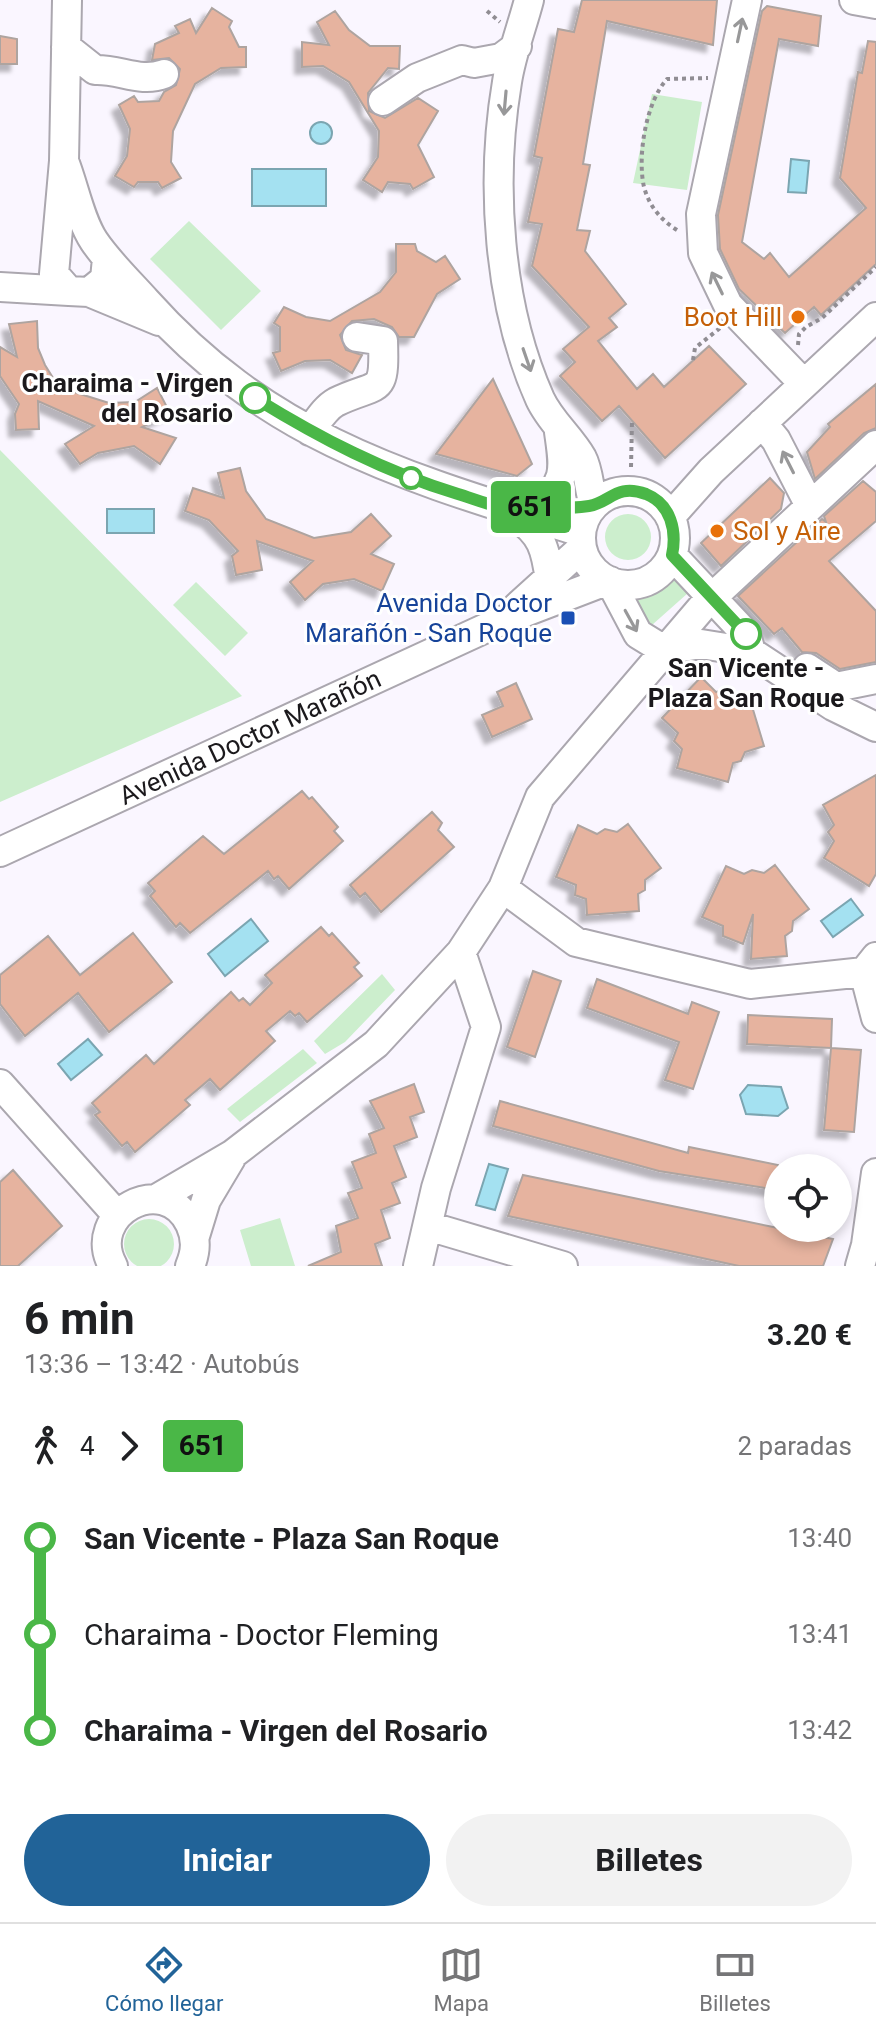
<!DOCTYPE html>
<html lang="es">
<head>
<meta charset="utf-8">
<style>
  :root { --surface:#fff; --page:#f2f2f2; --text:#202124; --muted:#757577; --line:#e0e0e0; --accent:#216398 }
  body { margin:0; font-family:Roboto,sans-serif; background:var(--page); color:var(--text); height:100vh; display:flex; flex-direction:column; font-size:30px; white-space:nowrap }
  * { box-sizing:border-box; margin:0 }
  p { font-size:26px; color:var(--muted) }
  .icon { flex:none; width:44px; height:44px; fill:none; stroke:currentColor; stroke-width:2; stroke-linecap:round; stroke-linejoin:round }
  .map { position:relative; height:1266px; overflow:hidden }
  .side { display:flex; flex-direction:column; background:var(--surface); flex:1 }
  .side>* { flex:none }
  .badge { padding:0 16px; border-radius:6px; font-size:28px; line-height:52px }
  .tools { position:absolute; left:764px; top:1154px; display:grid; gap:16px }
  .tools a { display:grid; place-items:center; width:88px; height:88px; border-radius:50%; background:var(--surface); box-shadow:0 4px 12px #0003; font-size:40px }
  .map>.badge { position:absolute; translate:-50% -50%; box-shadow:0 0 0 4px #fff }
  .legs { display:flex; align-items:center; gap:12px; height:88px; padding:0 24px; font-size:26px }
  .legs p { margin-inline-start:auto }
  .summary { display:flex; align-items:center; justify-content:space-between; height:136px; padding:0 24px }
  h1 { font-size:44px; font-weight:700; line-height:60px }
  .button { display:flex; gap:16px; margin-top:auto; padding:16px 24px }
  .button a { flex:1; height:92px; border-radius:48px; background:var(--accent); color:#fff; font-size:32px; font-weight:700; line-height:92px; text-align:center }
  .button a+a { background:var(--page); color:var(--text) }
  ul { padding:0 24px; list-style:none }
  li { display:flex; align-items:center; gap:28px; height:96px; font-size:30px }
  li i { display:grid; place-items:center; width:12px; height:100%; margin:0 10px; background:currentColor }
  li i::after { content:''; width:20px; height:20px; margin:-10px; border:6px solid; border-radius:50%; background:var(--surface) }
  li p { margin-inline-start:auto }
  li:first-child i { background:linear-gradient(#0000 50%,currentColor 0) }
  li:last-child i { background:linear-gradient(currentColor 50%,#0000 0) }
  .menu { display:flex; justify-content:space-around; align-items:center; height:112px; border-top:2px solid var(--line); background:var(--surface); font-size:22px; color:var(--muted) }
  .menu a { display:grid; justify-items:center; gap:4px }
  .menu .selected { color:var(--accent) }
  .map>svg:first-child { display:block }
  .green { fill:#cceecd }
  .water { fill:#a4e1f1; stroke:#7ba5b1; stroke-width:2 }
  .building { fill:#e6b39f; stroke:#aea4a0; stroke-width:2; filter:url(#shadow) }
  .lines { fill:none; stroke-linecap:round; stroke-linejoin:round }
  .minor-casing { stroke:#aba7af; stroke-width:32 }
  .path { stroke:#908d93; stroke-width:4; stroke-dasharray:4 4; stroke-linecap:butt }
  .minor { stroke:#fff; stroke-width:28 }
  .oneway { stroke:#989899 }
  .line-1-casing { stroke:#fff; stroke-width:18 }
  .line-1 { stroke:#4ab747; stroke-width:12 }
  .food-dot { fill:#e8710a; stroke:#fff; stroke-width:3 }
  .stop-1-dot { fill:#fff; stroke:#4ab747; stroke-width:4 }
  .transit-dot { fill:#1a4fb4; stroke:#fff; stroke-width:3 }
  .labels { text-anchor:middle; stroke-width:6; stroke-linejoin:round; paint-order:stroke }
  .food-label { font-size:26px; fill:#c56008; stroke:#fff; text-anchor:end }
  .stop-label { font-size:26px; font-weight:bold; fill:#1b191c; stroke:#fff; text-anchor:end }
  .transit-label { font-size:26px; fill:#164399; stroke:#fff; text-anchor:end }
  .street-label { font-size:26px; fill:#1b191c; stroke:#fff }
</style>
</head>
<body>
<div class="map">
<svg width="876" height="1266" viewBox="0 0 876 1266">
  <defs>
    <filter id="shadow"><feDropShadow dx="-7" dy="7" stdDeviation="2" flood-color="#0004"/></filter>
  </defs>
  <rect width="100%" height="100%" fill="#faf6ff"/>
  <path class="green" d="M652 94 702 102 687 190 633 183Z
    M189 221 261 291 221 330 150 259Z
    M0 450 242 696 0 802Z
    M605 537a23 23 0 1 1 46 0a23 23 0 1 1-46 0Z
    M674 574 688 593 652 625 627 599 657 588Z
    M196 582 248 633 225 656 173 605Z
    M382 974 395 990 345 1042 325 1054 314 1041Z
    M303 1049 317 1063 240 1122 227 1109Z
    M280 1218 295 1266H251L240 1230Z
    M124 1244a25 25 0 1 1 50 0a25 25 0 1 1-50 0Z"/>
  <path class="water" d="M310 133a11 11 0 1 1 22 0a11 11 0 1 1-22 0Z
    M791 159 809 161 806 193 788 192Z
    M252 169H326V206H252Z
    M107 509H154V533H107Z
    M851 899 863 915 833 937 821 921Z
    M251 919 268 941 225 976 208 954Z
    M88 1039 102 1055 71 1080 58 1064Z
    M748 1085 781 1087 788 1108 778 1116 746 1114 740 1095Z
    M489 1164 508 1169 495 1210 476 1205Z"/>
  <path class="building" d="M582 0H717L713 45 607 21 583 164 590 165 577 230 590 231 585 251 626 304 609 318 617 327 598 341 637 389 653 374 664 387 709 346 746 384 665 458 619 406 602 421 560 376 575 362 563 349 589 327 532 266 542 224 528 222 542 158 534 156 558 29 574 32Z
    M767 6 821 16 818 46 779 39 742 242 764 259 770 253 789 277 866 208 840 178 858 72 862 73 868 41 876 42V264L821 315 814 307 785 333 739 289 720 249 718 215 762 11Z
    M212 8 232 21 229 27 239 47H246V67L221 68 195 84 173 131 171 162 181 178 162 188 158 182H138L134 187 115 176 127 156 130 129 119 105 134 96 138 102 159 101 164 92 176 85 180 69 169 58 152 60 155 44 179 33 175 26 190 19 196 33Z
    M335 11 349 30 370 46H400L399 69 388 68 368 93 369 111 385 118 418 98 438 111 418 145 434 177 413 189 410 184 388 182 382 192 363 180 378 157 379 131 349 82 323 66 302 67V42L329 45 317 22Z
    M0 36 17 39V64H0Z
    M396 244H415L417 251 436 262 445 256 460 279 437 294 414 337H399L392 327 374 319 352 321 340 335 346 350 362 355 352 373 330 360 305 361 281 371 273 353 280 351V327L274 323 284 307 306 317 330 321 380 292 396 272Z
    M37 321 38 348 45 365 55 381 74 392 109 403 135 402 157 388 170 413 142 427 176 438 160 464 134 446 98 453 80 464 65 444 94 426 38 401 39 429 16 430 15 414 19 404 0 376V347L17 357 9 324Z
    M493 379 532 464 517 476 436 454Z
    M876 384V428L864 433 815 479 807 452 830 427 828 424Z
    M240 468 246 491 266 519 314 538 351 532 371 514 391 536 371 554 394 564 382 591 354 579 323 584 305 600 290 582 313 561 257 541 262 570 236 575 232 556 238 551 209 520 185 511 193 488 224 498 218 473Z
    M770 478 784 493 781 509 721 566 701 543Z
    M863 481 876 492V521L829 561 876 611V662L840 669 816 653 802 652 782 628 774 634 738 596 822 519 826 522 824 516Z
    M701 677 716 692 725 690 735 697 748 693 764 746 745 752 741 761 733 763 728 782 677 768 682 749 674 741 678 733 662 718Z
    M516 683 532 719 492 737 482 715 503 706 497 692Z
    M876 775V874L869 886 824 858 834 841 828 832 834 825 823 805Z
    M302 791 309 799 312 797 338 827 334 831 343 841 289 889 278 876 274 879 268 871 190 933 180 923 176 927 150 896 155 891 148 883 203 836 224 854Z
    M432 812 442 823 438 830 454 847 381 912 365 893 360 897 350 885Z
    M628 824 661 868 645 880V890L638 894 639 911 587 915 586 899 575 895 576 885 556 877 578 825 597 834 605 829 617 832Z
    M775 865 809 909 793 921 792 931 785 936 787 956 751 959 753 914 743 944 723 936V926L702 917 726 866 744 874 752 870 764 873Z
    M321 927 329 936 332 933 359 963 354 967 362 976 307 1022 299 1013 295 1016 290 1011 266 1031 275 1041 220 1090 210 1079 185 1100 190 1105 135 1152 127 1142 122 1146 95 1115 100 1112 92 1103 146 1055 154 1064 231 992 239 1001 243 998 250 1005 272 983 265 975Z
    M133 933 172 982 109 1032 78 993 25 1036 0 1004V975L48 936 80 975Z
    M533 971 561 981 535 1057 507 1047Z
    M597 979 688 1014 692 1002 719 1012 693 1089 665 1080 679 1042 587 1008Z
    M748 1015 832 1019 831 1048 747 1044Z
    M831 1048 861 1050 854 1132 824 1130Z
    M414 1084 424 1112 410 1117 417 1137 394 1146 406 1177 392 1183 400 1203 381 1210 390 1238 375 1244 382 1266H308L341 1252 336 1226 358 1218 348 1193 362 1188 352 1162 376 1153 369 1134 384 1128 370 1101Z
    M500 1101 688 1153 689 1147 778 1165V1190L659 1171 493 1126Z
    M13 1170 62 1226 18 1266H0V1182Z
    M523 1175 778 1228 833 1239 823 1266H739L508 1216Z"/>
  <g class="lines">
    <defs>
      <path id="minor" d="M67 0 64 161 54 274 69 291 89 292 105 279 107 258
        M529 0C522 27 511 55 507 82 490 183 498 305 540 399 550 421 570 437 582 458 589 471 589 491 594 505
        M747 0 701 214 703 253 728 305 804 384
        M854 0 876 4
        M66 47 95 70C120 69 140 83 164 74
        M383 101 417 78 462 60 474 63 501 58 517 46
        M64 161C74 186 80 220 94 241 108 262 129 282 146 301 271 441 410 478 581 532
        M0 287 69 291
        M89 292 159 321
        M762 423 776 440 809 504
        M310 431C317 422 325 408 336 402 379 381 385 398 383 341L357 337
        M581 538a47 47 0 1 1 94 0a47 47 0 1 1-94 0Z
        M536 507C568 483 564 468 559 432
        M515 516C542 533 546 550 550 581
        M670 517 711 471 876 317
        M672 555 746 634 751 652
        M610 581 638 634 664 650 701 644 751 652 833 706 876 727
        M517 607 582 548
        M807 668 836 687 876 679
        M0 852 499 622 606 581
        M503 888 576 942 750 984 864 972
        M876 957 864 972 876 1018
        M0 1084 117 1215
        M156 1199 233 1154 376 1044 461 952 503 888 540 797 704 605 876 445
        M428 1226 563 1266
        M195 1236 206 1200 231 1158
        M113 1266C84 1214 164 1170 190 1224 197 1239 196 1252 190 1266
        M418 1266 436 1188 486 1027 461 952
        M860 1266 866 1245 876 1173"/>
    </defs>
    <use href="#minor" class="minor-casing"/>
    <path class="path" d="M487 11 500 22
      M677 230C661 220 649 206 644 187 637 156 646 102 667 79L708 78
      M798 345 799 334 806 327 822 318 876 267
      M693 360 695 348 720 328
      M631 467 632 421"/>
    <use href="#minor" class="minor"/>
  </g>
  <defs><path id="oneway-shaft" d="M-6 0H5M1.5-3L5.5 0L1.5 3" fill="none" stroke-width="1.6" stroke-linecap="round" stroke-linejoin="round" transform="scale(2)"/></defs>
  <g class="oneway">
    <use href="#oneway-shaft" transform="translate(740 30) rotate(-78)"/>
    <use href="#oneway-shaft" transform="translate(505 103) rotate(95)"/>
    <use href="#oneway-shaft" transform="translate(717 283) rotate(-116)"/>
    <use href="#oneway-shaft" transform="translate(527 360) rotate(71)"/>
    <use href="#oneway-shaft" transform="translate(788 462) rotate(-117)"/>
    <use href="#oneway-shaft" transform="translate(631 621) rotate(61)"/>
  </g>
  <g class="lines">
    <defs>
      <path id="line-1" d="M255 398C320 438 385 472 458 494 472 498 489 506 504 507 531 508 563 510 589 506 610 503 616 483 646 494 671 504 677 531 672 555L746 634"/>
    </defs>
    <use href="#line-1" class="line-1-casing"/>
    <use href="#line-1" class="line-1"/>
  </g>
  <g class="food-dot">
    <circle cx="798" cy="317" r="8"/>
    <circle cx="717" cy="531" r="8"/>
  </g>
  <g class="stop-1-dot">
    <circle cx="255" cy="398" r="14"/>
    <circle cx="411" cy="478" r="10"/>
    <circle cx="746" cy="634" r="14"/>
  </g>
  <rect class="transit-dot" x="560" y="610" width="16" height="16" rx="4"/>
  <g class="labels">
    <g class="food-label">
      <text x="782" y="326">Boot Hill</text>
      <text x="733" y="540" text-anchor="start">Sol y Aire</text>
    </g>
    <g class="stop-label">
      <text x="233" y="392">Charaima - Virgen<tspan x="233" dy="30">del Rosario</tspan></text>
      <text x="746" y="677" text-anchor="middle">San Vicente -<tspan x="746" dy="30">Plaza San Roque</tspan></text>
    </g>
    <g class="transit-label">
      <text x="552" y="612">Avenida Doctor<tspan x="552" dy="30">Marañón - San Roque</tspan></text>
    </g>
    <g class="street-label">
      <text transform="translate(250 737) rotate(-25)" y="9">Avenida Doctor Marañón</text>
    </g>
  </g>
</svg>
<div class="tools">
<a><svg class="icon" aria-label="locate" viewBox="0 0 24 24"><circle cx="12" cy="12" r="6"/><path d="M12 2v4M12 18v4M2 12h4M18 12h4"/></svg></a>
</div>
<b class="badge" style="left:531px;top:507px;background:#4ab747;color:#111">651</b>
</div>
<section class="side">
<div class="summary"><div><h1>6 min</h1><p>13:36 – 13:42 · Autobús</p></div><b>3.20 €</b></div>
<div class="legs"><svg class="icon" aria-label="walk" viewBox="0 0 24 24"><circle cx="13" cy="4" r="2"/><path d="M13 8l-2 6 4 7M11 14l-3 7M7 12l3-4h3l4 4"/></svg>4<svg class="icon" aria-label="forward" viewBox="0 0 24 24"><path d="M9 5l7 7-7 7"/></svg><b class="badge" style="background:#4ab747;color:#111">651</b><p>2 paradas</p></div>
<ul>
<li><i style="color:#4ab747"></i><b>San Vicente - Plaza San Roque</b><p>13:40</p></li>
<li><i style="color:#4ab747"></i><span>Charaima - Doctor Fleming</span><p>13:41</p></li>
<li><i style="color:#4ab747"></i><b>Charaima - Virgen del Rosario</b><p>13:42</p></li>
</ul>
<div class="button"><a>Iniciar</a><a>Billetes</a></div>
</section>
<nav class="menu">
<a class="selected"><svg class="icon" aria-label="directions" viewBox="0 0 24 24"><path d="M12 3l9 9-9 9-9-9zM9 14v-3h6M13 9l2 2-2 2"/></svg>Cómo llegar</a>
<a><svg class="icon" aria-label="map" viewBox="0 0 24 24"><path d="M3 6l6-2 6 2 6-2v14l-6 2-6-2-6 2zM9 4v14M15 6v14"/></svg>Mapa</a>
<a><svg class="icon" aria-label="tickets" viewBox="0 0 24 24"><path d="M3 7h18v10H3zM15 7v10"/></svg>Billetes</a>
</nav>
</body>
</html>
